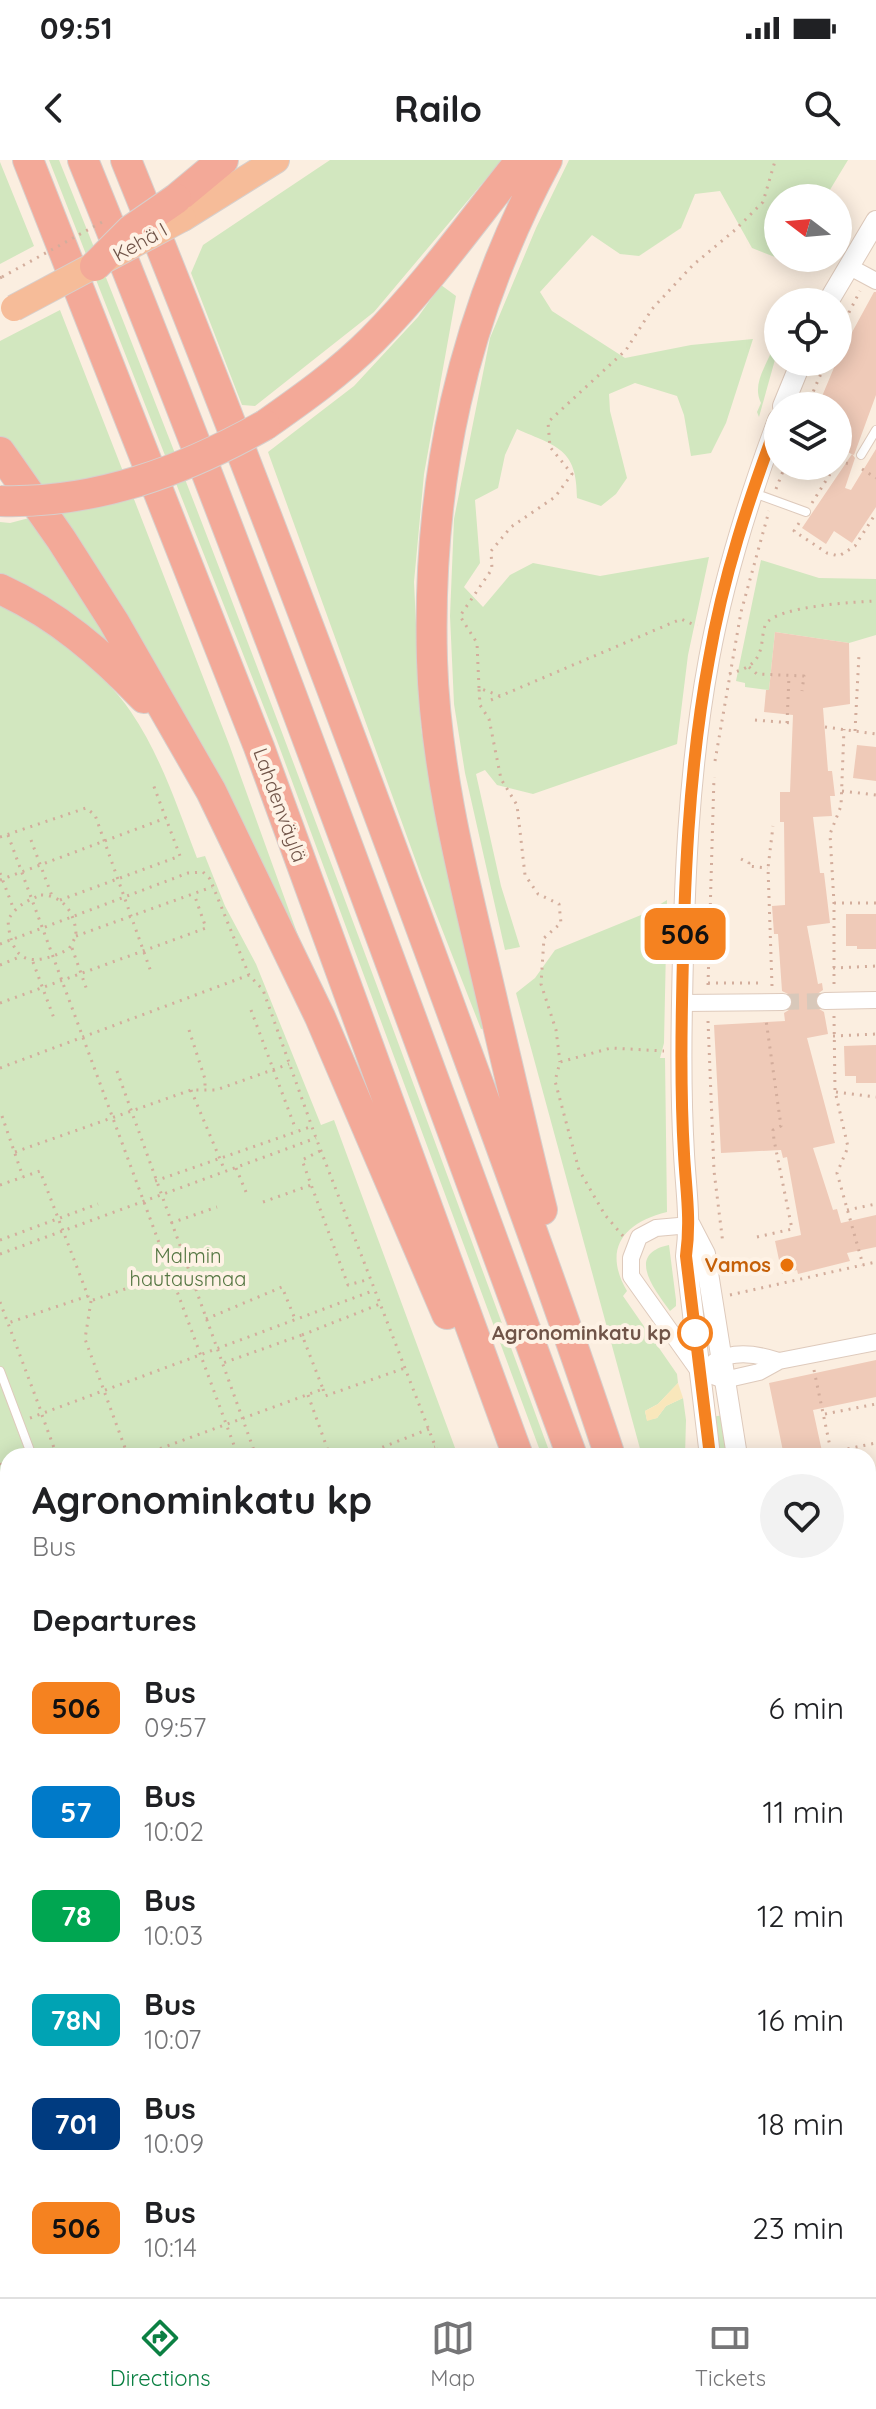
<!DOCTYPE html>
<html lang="en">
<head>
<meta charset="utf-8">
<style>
  :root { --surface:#fff; --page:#f2f2f2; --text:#202124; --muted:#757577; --line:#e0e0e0; --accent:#0b8043 }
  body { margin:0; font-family:Quicksand,sans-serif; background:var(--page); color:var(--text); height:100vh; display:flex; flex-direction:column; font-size:30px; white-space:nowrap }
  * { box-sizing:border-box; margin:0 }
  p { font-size:26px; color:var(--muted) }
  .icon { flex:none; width:44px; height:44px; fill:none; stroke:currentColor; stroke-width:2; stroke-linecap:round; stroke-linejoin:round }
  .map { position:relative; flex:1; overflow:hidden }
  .side { position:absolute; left:0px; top:1288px; width:876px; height:850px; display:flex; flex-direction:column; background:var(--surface); border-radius:24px 24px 0 0; box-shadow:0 4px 20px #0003 }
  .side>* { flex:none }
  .badge { padding:0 16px; border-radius:12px; font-size:28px; line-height:52px }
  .needle { width:52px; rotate:286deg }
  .tools { position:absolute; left:764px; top:24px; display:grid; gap:16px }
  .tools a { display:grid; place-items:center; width:88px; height:88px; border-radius:50%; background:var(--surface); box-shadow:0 4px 20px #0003; font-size:40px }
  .map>.badge { position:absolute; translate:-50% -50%; box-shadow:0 0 0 4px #fff }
  h2 { padding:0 32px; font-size:30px; line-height:72px }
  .round { display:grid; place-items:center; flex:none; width:84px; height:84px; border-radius:42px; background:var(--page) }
  .headline { display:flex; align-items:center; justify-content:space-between; height:136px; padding:0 32px }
  h1 { font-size:38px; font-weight:800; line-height:60px }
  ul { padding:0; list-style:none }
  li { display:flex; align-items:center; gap:24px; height:104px; padding:0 32px }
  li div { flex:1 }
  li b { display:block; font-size:30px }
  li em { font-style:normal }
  li .badge { min-width:88px; font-weight:700; text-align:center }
  .status { display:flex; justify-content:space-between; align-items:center; height:56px; padding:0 40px; background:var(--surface); direction:ltr }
  .status svg { height:22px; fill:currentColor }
  header { display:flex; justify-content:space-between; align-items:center; height:104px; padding:0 32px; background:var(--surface); font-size:36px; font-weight:800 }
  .dock { display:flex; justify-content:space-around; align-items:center; height:112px; border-top:2px solid var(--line); background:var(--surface); font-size:22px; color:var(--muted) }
  .dock a { display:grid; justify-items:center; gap:4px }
  .dock .on { color:var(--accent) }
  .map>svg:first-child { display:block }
  .green { fill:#d2e7bf }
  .sand { fill:#f9e7bb }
  .building { fill:#efcab8 }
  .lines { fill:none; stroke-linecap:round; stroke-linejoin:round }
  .minor-tunnel { stroke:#d8c8ba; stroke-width:16; stroke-dasharray:16 8; stroke-linecap:butt }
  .service-casing { stroke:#decabc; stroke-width:10 }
  .minor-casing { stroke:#decabc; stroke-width:18 }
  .tertiary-casing { stroke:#decabc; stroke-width:22 }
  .trunk-casing { stroke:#d7cfcc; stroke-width:28 }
  .motorway-casing { stroke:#d7cfcc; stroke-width:32 }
  .path { stroke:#d3ad9c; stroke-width:3; stroke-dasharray:2 6; stroke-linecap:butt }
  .service { stroke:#fff; stroke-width:8 }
  .minor { stroke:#fff; stroke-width:16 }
  .tertiary { stroke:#fff; stroke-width:20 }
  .trunk { stroke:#f6bc99; stroke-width:26 }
  .motorway { stroke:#f3a998; stroke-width:30 }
  .trunk-bridge-casing { stroke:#d7cfcc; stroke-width:28; stroke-linecap:butt }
  .motorway-bridge-casing { stroke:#d7cfcc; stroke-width:32; stroke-linecap:butt }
  .path-bridge { stroke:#d3ad9c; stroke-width:3; stroke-dasharray:2 6; stroke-linecap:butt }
  .trunk-bridge { stroke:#f6bc99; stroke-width:26 }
  .motorway-bridge { stroke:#f3a998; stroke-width:30 }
  .line-casing { stroke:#fff; stroke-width:18 }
  .line { stroke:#f58220; stroke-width:12 }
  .food-dot { fill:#e8710a; stroke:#fef2e5; stroke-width:3 }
  .stop-dot { fill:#fff; stroke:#f58220; stroke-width:4 }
  .labels { text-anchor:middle; stroke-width:8; stroke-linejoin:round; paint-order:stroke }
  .street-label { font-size:20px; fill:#705448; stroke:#fef2e5 }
  .park-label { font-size:20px; fill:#547642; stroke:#fef2e5 }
  .food-label { font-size:20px; font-weight:bold; fill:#c56008; stroke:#fef2e5; text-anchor:end }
  .stop-label { font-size:20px; font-weight:bold; fill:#705448; stroke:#fef2e5; text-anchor:end }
</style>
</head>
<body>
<div class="status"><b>09:51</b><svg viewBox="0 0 49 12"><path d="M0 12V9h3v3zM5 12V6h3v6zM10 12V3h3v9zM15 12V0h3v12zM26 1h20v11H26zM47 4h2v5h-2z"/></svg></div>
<header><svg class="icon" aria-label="back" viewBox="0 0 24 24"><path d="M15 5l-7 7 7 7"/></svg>Railo<svg class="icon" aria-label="search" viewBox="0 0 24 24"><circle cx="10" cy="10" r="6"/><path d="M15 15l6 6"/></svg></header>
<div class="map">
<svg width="876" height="2137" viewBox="0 0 876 2137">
  <rect width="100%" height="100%" fill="#fbeee0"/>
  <path class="green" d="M49 0H59C232 429 391 863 551 1296H542L276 578Z
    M330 0H502L374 152 255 246 242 245 191 113 203 85Z
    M569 0H848L825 38H778V98H793L790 103 752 88 720 31 695 34 681 68 639 96 620 94 592 75 540 132 552 151 625 198 691 185 753 179 726 263 711 293 691 296 684 255 677 236 635 223 609 234 610 251 627 318 616 334 601 346 577 338C577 288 557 287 517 269L505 295 498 328 475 340 480 403 464 427 483 447 510 415 533 403 600 416 709 397 688 495 677 584 533 634 497 625 485 610 476 614 501 726 520 787 505 790 465 613 454 544 450 456 454 359 490 178 536 68Z
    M0 2 34 86 0 104Z
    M441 125 456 136 424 314 414 422 421 569 446 709 486 868 481 869 422 718 268 292 354 226 418 157Z
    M60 150 124 314 36 330 0 280V181Z
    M772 190 776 196 759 257 757 252 761 243C752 225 765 208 772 190Z
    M132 334 229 584 309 806 52 349Z
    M33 357 119 491 74 457 0 419V362L10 363Z
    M761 400 819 418 876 419V475L849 483 775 472 769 530 745 527V523L736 521Z
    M0 440C44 470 102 508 131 552 161 596 178 649 197 698L205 696 225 746 256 804 321 965 334 960 458 1296H8V2130H767L769 2137H0Z
    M667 740 664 883 660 898H665L667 1052C622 1063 603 1090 627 1131L623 1136 677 1214 678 1223 658 1244 645 1251 647 1260 657 1258 666 1246 683 1238 686 1260 685 1296H642L516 833 535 818 555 790 646 753Z
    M669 1085 676 1140V1146L670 1151C655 1130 625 1094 669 1085Z
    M724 1255 731 1296H717L711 1257Z
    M868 1815 876 1860V1897L868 1870Z"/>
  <path class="sand" d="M678 1223 683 1238 666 1246 657 1258 647 1261 645 1251 658 1244Z"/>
  <path class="building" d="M874 132H876V235L854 295 838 288V246H818L838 198Z
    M876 289V347L852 383 834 371 826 384 802 368 852 294 855 298 845 328 851 330Z
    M775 472 849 483 850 544 823 548 828 611H832L835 636H830L832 656 813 657 820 713H824L830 763 807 766 818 824 822 823 823 830 816 835 814 842 816 847 824 852 828 874 807 878 835 983 813 988 833 1050 837 1049 841 1063 876 1055V1087L847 1093 850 1101 798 1114 797 1110 782 1114 775 1081 801 1075 787 997 783 998 781 990 721 993 714 865 785 861 784 853 792 848 794 843 792 836 782 831 778 774H774L772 746 785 745 784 662H780V632H790L793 555 764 552 766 530H769Z
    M857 585 876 587V621L853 618Z
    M846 754H876V789H857V786H846Z
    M876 885V923H856V916H845L844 886Z
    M876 1200V1237L813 1250 823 1296H784L769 1223Z"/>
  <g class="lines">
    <path class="minor-tunnel" d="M783 842 825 841"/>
    <defs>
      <path id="service" d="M861 295 876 270
        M754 333 806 352
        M0 1211 32 1296
        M339 2130 342 2137"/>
      <path id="minor" d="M848 106 876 121
        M825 841 876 840
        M682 843 783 842
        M690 1065 656 1068 639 1077 631 1098V1116L698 1210
        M714 1202C733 1190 758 1194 779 1201
        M699 1211 724 1220 759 1212 779 1201 876 1182"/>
      <path id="tertiary" d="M828 142 876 61
        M783 246 801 202
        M690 1065 705 1094 737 1296
        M710 1296 686 1096C691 1059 686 1031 684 994 681 944 681 892 682 843 684 728 688 612 709 499 724 417 749 338 778 260
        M868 1714 876 1713
        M868 1736 876 1733
        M868 1915 876 1937"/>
      <path id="trunk" d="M183 58 276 0"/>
      <path id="motorway" d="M28 0 259 587 518 1296
        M83 0C257 428 412 863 572 1296
        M126 0C235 269 337 539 437 811 496 973 556 1133 610 1296
        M176 39 223 0
        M265 265C302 239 339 213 372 180 427 125 472 61 521 0
        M0 292 61 379 114 462 211 631 320 857 447 1154
        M0 429C57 455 101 493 144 538
        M542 1050C521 966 502 882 482 797 459 700 435 600 432 500 427 321 462 158 547 0
        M868 2094 876 2116
        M822 2130 825 2137"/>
    </defs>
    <use href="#service" class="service-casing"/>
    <use href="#minor" class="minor-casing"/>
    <use href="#tertiary" class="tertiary-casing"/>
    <use href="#trunk" class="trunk-casing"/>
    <use href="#motorway" class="motorway-casing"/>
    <path class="path" d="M0 118 2 117
      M838 174 860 131
      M807 246 826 202
      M838 302 852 304
      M862 309 876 318
      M776 329 785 306
      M812 343 835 306
      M799 363 794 371 827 393 839 396 855 386 876 353
      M749 507 757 514 804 516 802 531
      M729 514C748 508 759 504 762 482 763 476 763 469 766 464 777 446 855 442 876 441
      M479 528 477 483 460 456 492 409 491 391 511 367 555 337 572 314 550 287 548 262 626 190 652 149 693 105 735 70 763 42 775 1 773 0
      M500 536 479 528 480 545 489 559 501 619 517 645 525 715 538 734 559 744 561 763 544 778 541 824 556 870 560 902
      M491 540 681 459 697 466
      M755 560 792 563
      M787 563 789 516
      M825 567 876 574
      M855 571 859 494
      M715 601 741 452 769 351
      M842 631 876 635
      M8 675 238 1296
      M0 677 86 648 95 655 151 812
      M31 680 52 736
      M741 699 749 703 748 706 768 708
      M0 713 14 750
      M0 720 166 658
      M41 735C64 735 76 755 76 776L69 789C33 807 11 805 8 760 16 746 26 741 41 735Z
      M60 740 180 696 153 624
      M834 743H876
      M76 776 212 727
      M0 784 188 713 203 712 210 719 249 815 263 830 316 978 439 1296
      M72 788 88 833
      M33 802 55 861
      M0 805 22 796
      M833 808 876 806
      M708 823H760
      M834 824V743L830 674 841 646 844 569
      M708 825 714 617
      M772 826 768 708 773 666
      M0 843 206 768 194 734
      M251 850 296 970
      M834 856 835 931 848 987 837 1013 863 1105
      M708 861 714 1011 723 1084
      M189 870 205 919V930
      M833 876 876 874
      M0 908 249 815
      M117 911 256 1296
      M191 930 225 1011
      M836 932 876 937
      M2 956 23 1017
      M320 991 302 1000 348 1125 370 1119
      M15 992 191 930H216L289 904
      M236 1008 246 1032
      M155 1021 310 967
      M0 1025 40 1011 88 1136 8 1163
      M263 1042 311 1025
      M847 1050 876 1044
      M171 1063 217 1047
      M623 1076 605 1055 579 1010 555 921 560 902 611 888 664 891
      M757 1077 792 1069 774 980 773 970 781 966 766 860
      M0 1080 98 1044
      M0 1094 316 978
      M730 1135 876 1102
      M93 1140 169 1114
      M91 1141 85 1179 128 1296
      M0 1142 42 1254
      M206 1159 282 1127 295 1159
      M302 1175 380 1144
      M814 1210 832 1296
      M323 1229 325 1236 405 1208
      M308 1235 330 1296
      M825 1254 876 1244
      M42 1255 57 1296
      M30 1258 375 1130
      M832 1292 876 1283
      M147 1296 148 1293 323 1229 302 1175 223 1203
      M360 1296 429 1269
      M412 1296 435 1287
      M0 1303 8 1325
      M868 1402 876 1401
      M868 1421H874L871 1527
      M0 1452 8 1449
      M0 1476 8 1473
      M0 1498 8 1495
      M0 1520 8 1517
      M0 1534 8 1555
      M0 1585 8 1581
      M0 1591 8 1612
      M868 1634 871 1527H875
      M0 1635 8 1631
      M3 1661 8 1674
      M868 1762 876 1757
      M868 1786 876 1831
      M0 1826 8 1820
      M0 1851 8 1858
      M0 1877 8 1884
      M0 1928 8 1935
      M0 2010 8 2017
      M0 2077 8 2068
      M0 2121 8 2112
      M94 2130 102 2137
      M130 2130 138 2137
      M244 2130 249 2137
      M510 2130 513 2137
      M43 2137 49 2130
      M219 2137 232 2130
      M433 2137 434 2130"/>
    <use href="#service" class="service"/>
    <use href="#minor" class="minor"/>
    <use href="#tertiary" class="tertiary"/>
    <use href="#trunk" class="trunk"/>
    <use href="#motorway" class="motorway"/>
    <defs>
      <path id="trunk-bridge" d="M14 148 183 58"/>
      <path id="motorway-bridge" d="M95 106 131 70 176 39
        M0 341C96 344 183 311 265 265"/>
    </defs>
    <use href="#trunk-bridge" class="trunk-bridge-casing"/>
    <use href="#motorway-bridge" class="motorway-bridge-casing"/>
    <path class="path-bridge" d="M2 117 104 61"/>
    <use href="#trunk-bridge" class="trunk-bridge"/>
    <use href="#motorway-bridge" class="motorway-bridge"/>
  </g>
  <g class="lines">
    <defs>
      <path id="line" d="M710 1296 686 1096C691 1059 686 1031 684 994 681 944 681 893 682 843 684 728 688 612 709 499 723 417 749 338 778 261"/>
    </defs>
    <use href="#line" class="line-casing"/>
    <use href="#line" class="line"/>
  </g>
  <circle class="food-dot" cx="787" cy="1105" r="8"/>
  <circle class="stop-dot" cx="695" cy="1173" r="16"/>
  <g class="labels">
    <g class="street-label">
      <text transform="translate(140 82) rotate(-29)" y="7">Kehä I</text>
      <text transform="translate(280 645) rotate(70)" y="7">Lahdenväylä</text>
    </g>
    <g class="park-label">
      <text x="188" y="1103">Malmin<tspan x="188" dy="23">hautausmaa</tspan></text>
    </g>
    <g class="food-label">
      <text x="771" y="1112">Vamos</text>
    </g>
    <g class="stop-label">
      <text x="671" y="1180">Agronominkatu kp</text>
    </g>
  </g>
</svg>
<div class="tools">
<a><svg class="needle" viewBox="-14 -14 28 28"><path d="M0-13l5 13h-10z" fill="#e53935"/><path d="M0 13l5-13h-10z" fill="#757577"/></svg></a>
<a><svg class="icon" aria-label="locate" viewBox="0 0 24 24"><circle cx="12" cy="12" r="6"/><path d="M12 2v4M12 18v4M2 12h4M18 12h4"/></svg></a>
<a><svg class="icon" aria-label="layers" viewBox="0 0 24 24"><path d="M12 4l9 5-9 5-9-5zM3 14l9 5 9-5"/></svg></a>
</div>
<b class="badge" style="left:685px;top:774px;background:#f58220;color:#111">506</b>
<section class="side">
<div class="headline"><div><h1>Agronominkatu kp</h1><p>Bus</p></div><a class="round"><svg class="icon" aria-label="heart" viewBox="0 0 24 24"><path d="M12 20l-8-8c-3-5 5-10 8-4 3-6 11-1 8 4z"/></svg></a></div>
<h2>Departures</h2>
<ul>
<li><span class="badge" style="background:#f58220;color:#111">506</span><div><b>Bus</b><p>09:57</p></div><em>6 min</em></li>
<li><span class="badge" style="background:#007ac9;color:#fff">57</span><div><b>Bus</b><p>10:02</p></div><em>11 min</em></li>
<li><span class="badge" style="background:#00a651;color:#fff">78</span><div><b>Bus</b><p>10:03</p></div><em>12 min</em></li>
<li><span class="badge" style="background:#00a3b4;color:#fff">78N</span><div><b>Bus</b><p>10:07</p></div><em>16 min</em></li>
<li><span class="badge" style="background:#003b80;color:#fff">701</span><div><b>Bus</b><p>10:09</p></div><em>18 min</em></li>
<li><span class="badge" style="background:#f58220;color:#111">506</span><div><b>Bus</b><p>10:14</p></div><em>23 min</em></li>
</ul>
</section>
</div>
<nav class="dock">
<a class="on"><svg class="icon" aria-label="directions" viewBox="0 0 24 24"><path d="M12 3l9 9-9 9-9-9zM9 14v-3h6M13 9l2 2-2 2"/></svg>Directions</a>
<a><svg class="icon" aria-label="map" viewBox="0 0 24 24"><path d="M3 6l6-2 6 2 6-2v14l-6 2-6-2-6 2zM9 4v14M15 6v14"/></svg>Map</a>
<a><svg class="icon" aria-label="tickets" viewBox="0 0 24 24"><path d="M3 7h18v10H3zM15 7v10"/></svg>Tickets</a>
</nav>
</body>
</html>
